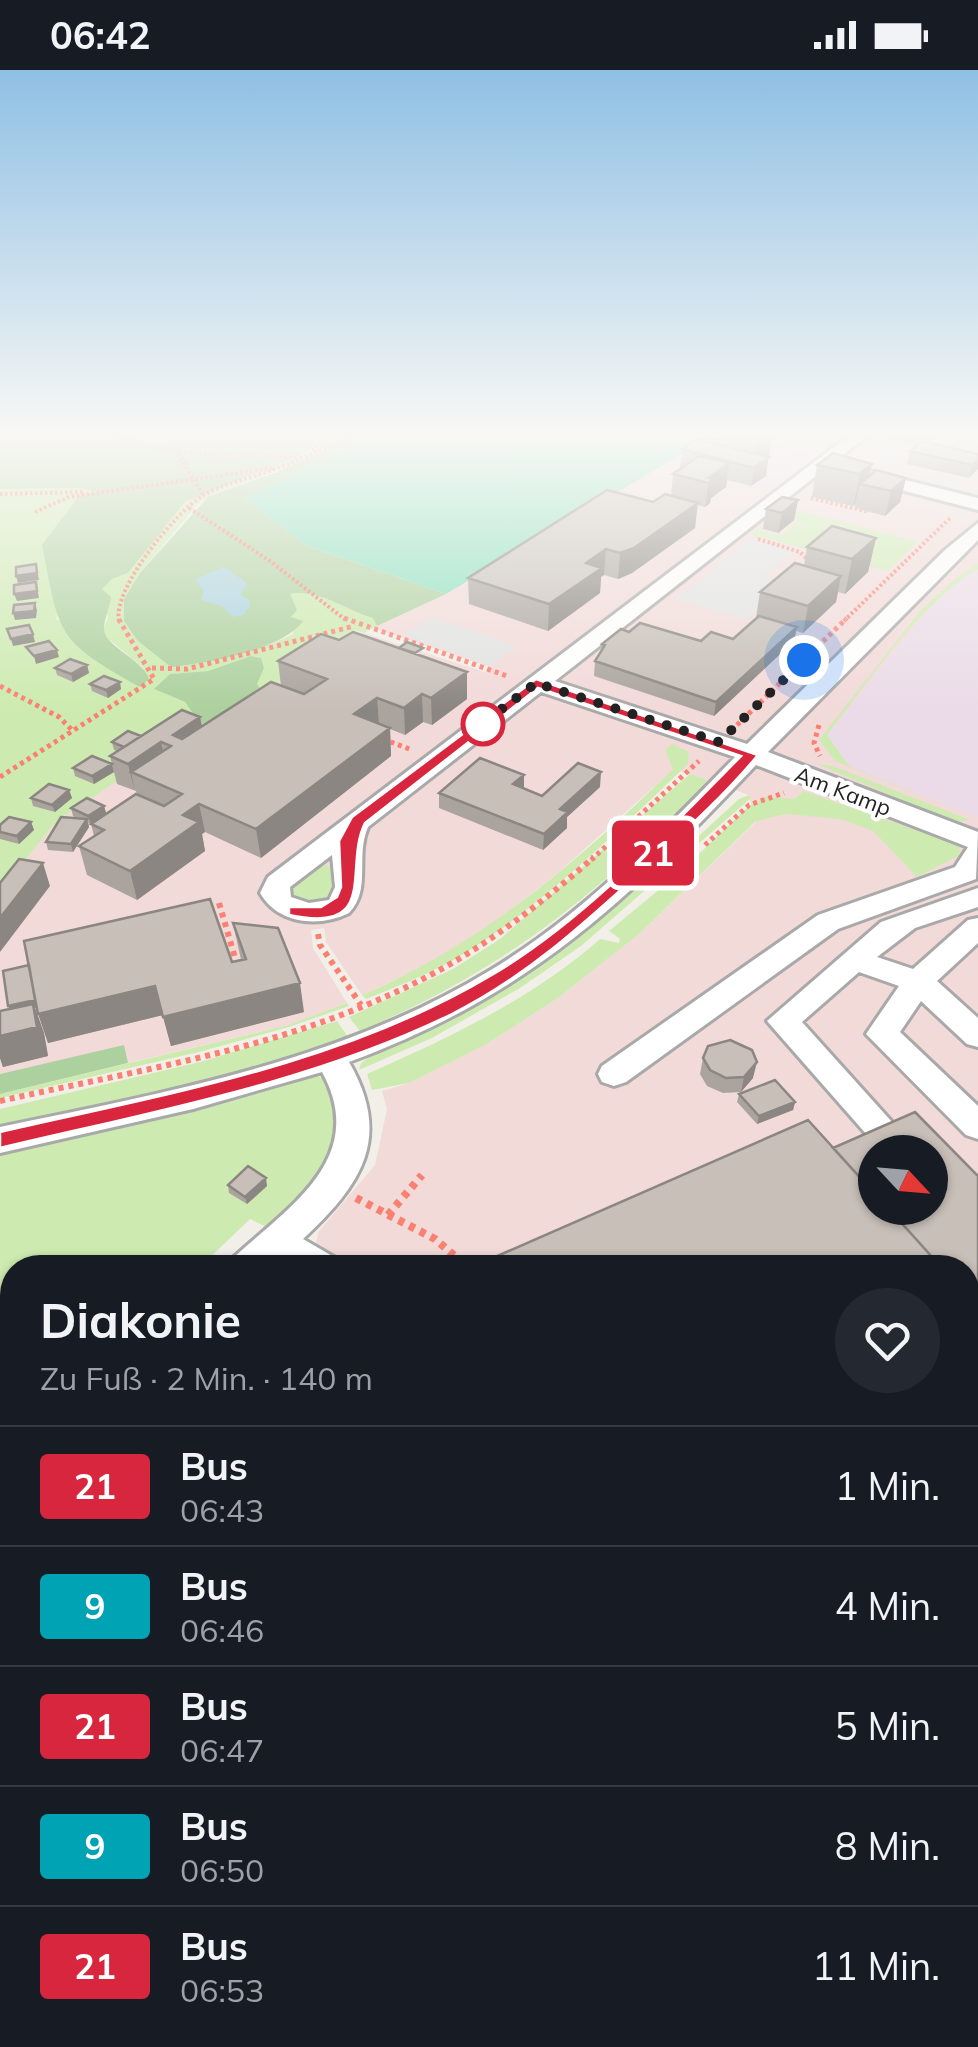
<!DOCTYPE html>
<html lang="de">
<head>
<meta charset="utf-8">
<style>
  :root { --surface:#171b24; --page:#242831; --text:#f1f3f6; --muted:#9ea1a6; --line:#363941 }
  body { margin:0; font-family:Mulish,sans-serif; background:var(--page); color:var(--text); height:100vh; display:flex; flex-direction:column; font-size:38px; white-space:nowrap }
  * { box-sizing:border-box; margin:0 }
  p { font-size:32px; color:var(--muted) }
  .icon { flex:none; width:55px; height:55px; fill:none; stroke:currentColor; stroke-width:2; stroke-linecap:round; stroke-linejoin:round }
  .map { position:relative; flex:1; overflow:hidden }
  .details { position:absolute; left:0px; top:1185px; width:980px; height:792px; display:flex; flex-direction:column; background:var(--surface); border-radius:40px 40px 0 0; box-shadow:0 2px 8px #0004 }
  .details>* { flex:none }
  .badge { padding:0 20px; border-radius:8px; font-size:35px; line-height:65px }
  .needle { width:65px; rotate:116deg }
  .tools { position:absolute; left:858px; top:1065px; display:grid; gap:20px }
  .tools a { display:grid; place-items:center; width:90px; height:90px; border-radius:50%; background:var(--surface); box-shadow:0 2px 8px #0004; font-size:50px }
  .you { position:absolute; width:50px; height:50px; margin:-25px; border:8px solid #fff; border-radius:50%; background:#1a73e8; box-shadow:0 0 0 15px #1a73e833 }
  .map>.badge { position:absolute; translate:-50% -50%; box-shadow:0 0 0 5px #fff }
  .round { display:grid; place-items:center; flex:none; width:105px; height:105px; border-radius:52px; background:var(--page) }
  .headline { display:flex; align-items:center; justify-content:space-between; height:170px; padding:0 40px }
  h1 { font-size:48px; font-weight:700; line-height:75px }
  ul { padding:0; list-style:none }
  li { display:flex; align-items:center; gap:30px; height:120px; padding:0 40px; border-top:2px solid var(--line) }
  li div { flex:1 }
  li b { display:block; font-size:38px }
  li em { font-style:normal }
  li .badge { min-width:110px; font-weight:700; text-align:center }
  .status { display:flex; justify-content:space-between; align-items:center; height:70px; padding:0 50px; background:var(--surface); direction:ltr }
  .status svg { height:28px; fill:currentColor }
  .map>svg:first-child { display:block }
  .commercial { fill:#f2dad9; fill-rule:evenodd }
  .industrial { fill:#ebdbe8 }
  .grass { fill:#cdebb0 }
  .forest { fill:#add19e }
  .pitch { fill:#88e0be }
  .parking { fill:#e2e2e2 }
  .water { fill:#aad3df }
  .lines { fill:none; stroke-linecap:round; stroke-linejoin:round }
  .minor-casing { stroke:#a9a9a9; stroke-width:6 }
  .path-far4 { stroke:#fa8072; stroke-width:4; stroke-dasharray:2.5 2.5; stroke-linecap:butt }
  .path-far3 { stroke:#fa8072; stroke-width:5; stroke-dasharray:4 4; stroke-linecap:butt }
  .path-far2 { stroke:#fa8072; stroke-width:6; stroke-dasharray:5 5; stroke-linecap:butt }
  .path-far1 { stroke:#fa8072; stroke-width:8; stroke-dasharray:6 6; stroke-linecap:butt }
  .path { stroke:#fa8072; stroke-width:10; stroke-dasharray:8 8; stroke-linecap:butt }
  .minor { fill:#fff; fill-rule:evenodd }
  .wall { fill:#aba49e }
  .shaded-wall { fill:#8b8681 }
  .building { fill:#c7bfb8; stroke:#8b8681; stroke-width:2.5 }
  .line { fill:#d7263d; stroke:#fff; stroke-width:2.5 }
  .walk { stroke:#222; stroke-width:10; stroke-dasharray:0 18 }
  .stop-dot { fill:#fff; stroke:#d7263d; stroke-width:5 }
  .labels { text-anchor:middle; stroke-width:8; stroke-linejoin:round; paint-order:stroke }
  .far-street-label { font-size:22px; fill:#222; stroke:#fff }
</style>
</head>
<body>
<div class="status"><b>06:42</b><svg viewBox="0 0 49 12"><path d="M0 12V9h3v3zM5 12V6h3v6zM10 12V3h3v9zM15 12V0h3v12zM26 1h20v11H26zM47 4h2v5h-2z"/></svg></div>
<div class="map">
<svg width="978" height="1977" viewBox="0 0 978 1977">
  <rect width="100%" height="100%" fill="#f2efe9"/>
  <path class="commercial" d="M719 362H978V1977H496L492 1965H968V1198L296 1197 316 1173 319 1161 375 1095 387 1039 382 1021 409 1013 487 974 558 928 638 865 756 752 749 725 674 699 559 802 481 863 440 889 362 925 326 872 324 858 311 860 313 878 347 933 288 955 128 993 123 976 0 1004V821L57 751 176 669 364 563 485 602 490 597 373 558 446 524ZM875 1082H930V1138H875Z"/>
  <path class="industrial" d="M718 362 816 386 768 422 664 395Z
    M978 499V747L849 696 827 665 926 542 959 509Z"/>
  <path class="grass" d="M321 362H366L200 432 140 503 124 529 171 597 272 574 293 564 290 524C318 518 346 541 373 548L377 556 364 563 354 560 306 596 262 621 257 614 264 598 261 588 252 586 208 601 171 604 154 619 185 632 201 655 57 751 0 821V419L81 418 98 423 56 549 146 600 106 567 103 559 108 548 101 519 112 509 128 503 185 432 265 401 319 368Z
    M784 437 918 472 887 501 750 464 756 459 781 466 799 450 776 443Z
    M978 494V499C924 529 866 614 827 665L849 696 973 747 835 691 819 670 921 540 956 508Z
    M672 674 689 682 688 694C620 759 526 852 444 895 418 908 392 919 366 929L362 925C482 874 581 789 673 699L665 680Z
    M817 694 833 696 970 750 954 752Z
    M690 704 707 710 703 717C594 827 504 900 360 961L349 947 453 899 500 869Z
    M803 721 959 775 960 785 917 807 873 761 840 749 786 744 756 751 638 865 558 928 487 974 409 1013 372 1020 367 1004C450 967 532 929 600 869L619 873 620 869 609 861 678 804 749 736 767 727 795 729Z
    M749 725 751 728 581 876 520 918 432 968 359 1000 361 993 373 984 453 947 509 915 566 876 689 775 739 729Z
    M327 795 335 802 333 826 312 834 292 827 294 814 317 796Z
    M347 933 349 936 289 957 199 982 0 1028V1024L288 955Z
    M337 951 348 967C236 1010 116 1032 0 1060V1039L200 992Z
    M312 1004 325 1009 340 1031 333 1093 271 1159 250 1149 200 1197 12 1198V1375L0 1387V1084Z
    M12 1451V1953L0 1939V1461Z
    M23 1965H492L496 1977H33Z"/>
  <path class="forest" d="M0 362H321L308 380 294 388 185 432 128 503 112 509 102 519 111 527C110 537 103 552 104 560 105 576 143 590 149 609L140 617C56 570 60 567 42 475L79 426 97 422 81 418 0 419Z
    M366 362H384L245 428 305 475 446 524 377 556 373 548C347 541 318 518 290 524L297 540 291 547 303 551C281 581 208 593 171 597L138 571 124 551V529L140 503 208 427 279 401Z
    M251 586 261 588 264 598 257 614 262 621 201 655 185 632 154 619 170 604 208 601Z
    M124 975 128 993 0 1024V1004Z"/>
  <path class="pitch" d="M384 362H719L446 524 305 475 245 428Z"/>
  <path class="parking" d="M873 374 910 383 896 396 966 413 954 417 935 412 939 407 926 404 920 408 882 399 887 394 871 390 875 385 863 383Z
    M751 469 794 481 764 506 789 514 747 550 676 529Z
    M432 547 517 576 491 596 403 565Z
    M576 1965H745L727 1977H581Z"/>
  <path class="water" d="M224 497 247 513 241 525 250 530V536L243 545 233 547 222 536 201 530 204 522 195 509Z"/>
  <g class="lines">
    <defs>
      <path id="minor" d="M854 362H872L555 611 747 674 945 480 978 453V470L768 682 978 762 976 809 838 859 626 1012 614 1016 602 1012 598 1004 602 996 818 845 955 797 968 777 756 695C626 832 530 925 349 992 393 1068 361 1115 303 1169L334 1187 340 1198H288L279 1192 273 1198H228L234 1187C290 1136 369 1087 322 1002L193 1039 0 1083V1057C168 1022 341 991 489 901 583 845 660 764 735 687L541 622 368 757C355 787 372 819 349 843 318 858 278 854 260 823L268 807ZM332 785 335 817 329 830 309 833 291 827 290 817Z
        M861 399 978 428V440L855 408V400Z
        M978 818V837L915 858 877 887 913 899 968 850 978 848V873L937 911 978 948V977L967 974 921 931 900 962 978 1036V1069L966 1065 866 964 899 916 859 902 802 952 919 1082H882L767 951 881 852Z
        M12 1399V1448L0 1453V1404Z
        M0 1937 12 1942V1965H34L39 1977H0Z
        M643 1965H712L707 1977H638Z"/>
    </defs>
    <use href="#minor" class="minor-casing"/>
    <path class="path-far4" d="M107 362C170 388 235 385 302 387
      M313 381 325 362
      M178 384 203 425
      M0 424 84 422
      M811 428 869 442
      M189 438 270 491 347 551
      M35 442 69 427 273 398
      M758 469 800 482 809 491
      M119 551C112 519 176 442 202 426 223 413 252 408 275 399 304 389 332 375 360 362
      M844 551 950 448"/>
    <path class="path-far3" d="M344 548 507 606
      M152 598 187 599 354 556
      M0 616 59 647 73 661
      M737 655 847 548
      M819 655 814 673 820 686
      M383 669 412 680
      M0 707 154 609 118 548
      M705 775 749 735 784 723
      M591 790 699 691"/>
    <path class="path-far2" d="M219 833 238 898
      M318 864 320 875 361 935
      M0 1031C134 1001 273 980 398 921 471 888 534 840 594 787"/>
    <path class="path-far1" d="M356 1128 435 1169 457 1188
      M388 1145 422 1105"/>
    <path class="path" d="M0 1796 12 1807
      M159 1965 172 1977"/>
    <use href="#minor" class="minor"/>
  </g>
  <path class="wall" d="M724 362H772L766 406 751 416 727 410 726 417 711 428 710 433 705 437 697 435 695 458 632 503 618 509 604 505 601 507 600 523 548 561 469 534 468 508 671 426 673 404 681 398H680L682 379 717 374 723 376V374L718 373 719 367Z
    M773 362H802L796 367Z
    M895 362H938L929 373 978 384 969 408 907 394 910 381 917 376 893 371Z
    M817 395 869 406 906 408 900 432 885 446 855 438V434L853 436 812 427Z
    M798 430 794 450 778 463 763 459 766 439Z
    M876 468 868 502 845 524 838 522 836 532 803 563 796 561 794 571 714 646 594 606 595 591 602 581V574L629 562 701 571 733 569 756 548 760 522 804 496 807 477Z
    M339 570 423 585 467 602V629L432 655 423 652 405 665 390 659 391 686 261 788 205 762 202 764 205 781 137 830 87 805 79 776 94 766 91 754 88 753 89 757 73 782 48 780 46 772 78 749 73 746 71 738 104 736 106 743 137 724 136 721 117 714 110 686 117 681 114 680 112 672 141 666 200 647 202 656 281 616 278 591Z
    M87 595 89 603 73 612 57 605 55 598Z
    M90 614 121 619 108 628 92 621Z
    M73 698 114 702 94 714 75 706Z
    M600 717 567 747V758L543 780 439 738V723L524 719 542 726Z
    M69 720 72 728 55 742 33 736 31 728Z
    M31 752 34 760 19 774 0 769V755Z
    M233 853 304 942 171 976 163 945 48 973 37 938H35L44 963 48 986 3 997 0 988V941L10 939 8 936 241 890Z
    M703 988 753 1008 741 1022 723 1023 707 1016 700 1004Z
    M739 1024 795 1032 793 1040 757 1054 737 1032Z
    M833 1078 978 1977H911L904 1965H968Z
    M228 1115 267 1116 247 1134 229 1123Z"/>
  <path class="shaded-wall" d="M766 362H772L766 406 751 416 760 366Z
    M931 362H937L926 377 929 365Z
    M978 390V399L969 408 972 395Z
    M729 393 726 417 711 428 710 433 705 437 709 408Z
    M872 394 867 416 860 414 855 434 853 436 860 404Z
    M906 408 900 432 885 446 891 421Z
    M798 430 794 450 778 463 782 443Z
    M698 433 695 458 632 503 618 509 620 483Z
    M876 468 868 502 845 524 852 489Z
    M606 479 604 505 601 507 600 523 548 561 549 534 586 493Z
    M36 494 39 510 18 513 16 506Z
    M841 506 836 532 803 563 808 536Z
    M36 512 39 528 17 531 14 524Z
    M35 533 37 540 36 548 15 550 13 543Z
    M797 557 794 571 714 646 716 632Z
    M33 564 35 572 13 576 11 569Z
    M57 580 59 587 36 594 34 586Z
    M87 595 89 603 73 612 71 604Z
    M467 602V629L432 655 431 628Z
    M120 612 121 619 108 628 106 620Z
    M422 624 423 652 405 665 404 638Z
    M377 628 379 655 354 644Z
    M200 647 205 675 178 693 173 665Z
    M390 658 391 686 261 788 256 759Z
    M161 672 167 700 131 702 135 722 128 694Z
    M112 694 114 702 94 714 92 706Z
    M601 702 600 717 567 747V758L543 780 544 764 560 739Z
    M524 705V720L513 714Z
    M69 720 72 728 55 742 52 735Z
    M199 734 205 762 202 764 205 781 137 830 130 801 183 745Z
    M104 736 106 743 91 754 88 746Z
    M87 749 89 757 73 782 71 774Z
    M31 752 34 760 19 774 17 766Z
    M43 793 50 816 0 882V848Z
    M300 913 304 942 171 976 163 947Z
    M155 916 163 945 48 973 38 944Z
    M39 929 41 937 35 938 44 963 48 986 3 997 0 988V966L11 944 8 936Z
    M757 992 753 1008 741 1022 744 1007Z
    M795 1032 793 1040 757 1054 759 1046Z
    M266 1108 267 1116 247 1134 245 1127Z
    M12 1337V1348L0 1359V1348Z"/>
  <path class="building" d="M744 362H766L760 366Z
    M704 366 718 369 712 373 698 370Z
    M697 369 769 387 754 398 682 379Z
    M922 371 978 384V390L972 395 910 381Z
    M833 383 872 394 860 404 817 395Z
    M699 386 729 393 709 408 713 409 708 413 673 404Z
    M876 400 906 408 891 421 860 414Z
    M607 420 653 432 665 424 698 433 634 478 620 483 606 479 586 493 602 498 549 534 468 508Z
    M782 427 798 430 782 443 766 439Z
    M832 456 876 468 852 489 807 477Z
    M795 493 841 506 808 536 760 522Z
    M36 494 37 503 16 506V497Z
    M36 512 37 521 14 524V515Z
    M35 533 34 541 13 543 14 535Z
    M759 546 797 557 716 632 595 591 605 575 602 574 621 559 629 562 640 553 701 571 711 562 733 569Z
    M29 555 33 564 11 569 7 559Z
    M353 562 467 602 431 628 422 624 404 638 377 628 354 644 390 658 256 759 199 734 183 745 199 752 130 801 79 776 104 760 91 754 136 724 164 736 182 724 131 702 171 676 161 672 128 694 110 686 182 640 200 647 173 665 182 669 271 612 304 624 327 609 278 591 321 564 339 570Z
    M49 571 57 580 34 586 26 577Z
    M407 572 423 578 415 583 399 578Z
    M70 589 87 595 71 604 55 598Z
    M104 606 120 612 106 620 90 614Z
    M128 661 141 666 124 677 112 672Z
    M92 686 112 694 92 706 73 698Z
    M480 688 524 705 513 714 542 726 578 693 601 702 560 739 568 742 544 764 439 723Z
    M49 714 69 720 52 735 31 728Z
    M87 728 104 736 88 746 71 738Z
    M9 747 31 752 17 766 0 762V755Z
    M61 747 87 749 71 774 46 772Z
    M19 789 43 793 0 848V813Z
    M210 829 232 892 246 889 233 853 278 858 300 913 163 947 155 916 38 944 24 871Z
    M29 895 35 930 8 936 3 901Z
    M33 934 37 957 0 966V941Z
    M730 970 752 980 757 992 744 1007 726 1008 710 1000 703 988 708 976Z
    M775 1010 795 1032 759 1046 739 1024Z
    M915 1042 978 1106V1236L968 1225V1198H942L888 1138H930V1082H875V1124L833 1078Z
    M808 1050 875 1124V1138H888L942 1198H470Z
    M248 1096 266 1108 245 1127 228 1115Z
    M968 1225 978 1237V1977H930L922 1965H968Z
    M4 1311 12 1319V1337L0 1348V1314Z"/>
  <linearGradient id="sky" x2="0" y2="1"><stop stop-color="#8fc0e4"/><stop offset="0.57" stop-color="#f9f8f5"/><stop offset="1" stop-color="#f9f8f5" stop-opacity="0"/></linearGradient>
  <rect width="978" height="639" fill="url(#sky)"/>
  <path class="line" d="M536 609 758 685C725 725 684 762 645 798 585 853 526 907 452 944 311 1013 151 1042 0 1078V1062C166 1024 342 994 490 906 583 852 666 762 741 686L538 618 365 753C343 797 381 865 289 845V837H321L337 827 341 817 339 771 352 747Z"/>
  <g class="lines">
    <path class="walk" d="M483 654 478 657 536 613 719 672 804 590"/>
  </g>
  <circle class="stop-dot" cx="483" cy="654" r="20"/>
  <g class="labels">
    <g class="far-street-label">
      <text transform="translate(843 721) rotate(21)" y="8">Am Kamp</text>
    </g>
  </g>
</svg>
<div class="tools">
<a><svg class="needle" viewBox="-14 -14 28 28"><path d="M0-13l5 13h-10z" fill="#e53935"/><path d="M0 13l5-13h-10z" fill="#9ea1a6"/></svg></a>
</div>
<div class="you" style="left:804px;top:590px"></div>
<b class="badge" style="left:653px;top:783px;background:#d7263d;color:#fff">21</b>
<section class="details">
<div class="headline"><div><h1>Diakonie</h1><p>Zu Fuß · 2 Min. · 140 m</p></div><a class="round"><svg class="icon" aria-label="heart" viewBox="0 0 24 24"><path d="M12 20l-8-8c-3-5 5-10 8-4 3-6 11-1 8 4z"/></svg></a></div>
<ul>
<li><span class="badge" style="background:#d7263d;color:#fff">21</span><div><b>Bus</b><p>06:43</p></div><em>1 Min.</em></li>
<li><span class="badge" style="background:#00a3b4;color:#fff">9</span><div><b>Bus</b><p>06:46</p></div><em>4 Min.</em></li>
<li><span class="badge" style="background:#d7263d;color:#fff">21</span><div><b>Bus</b><p>06:47</p></div><em>5 Min.</em></li>
<li><span class="badge" style="background:#00a3b4;color:#fff">9</span><div><b>Bus</b><p>06:50</p></div><em>8 Min.</em></li>
<li><span class="badge" style="background:#d7263d;color:#fff">21</span><div><b>Bus</b><p>06:53</p></div><em>11 Min.</em></li>
</ul>
</section>
</div>
</body>
</html>
